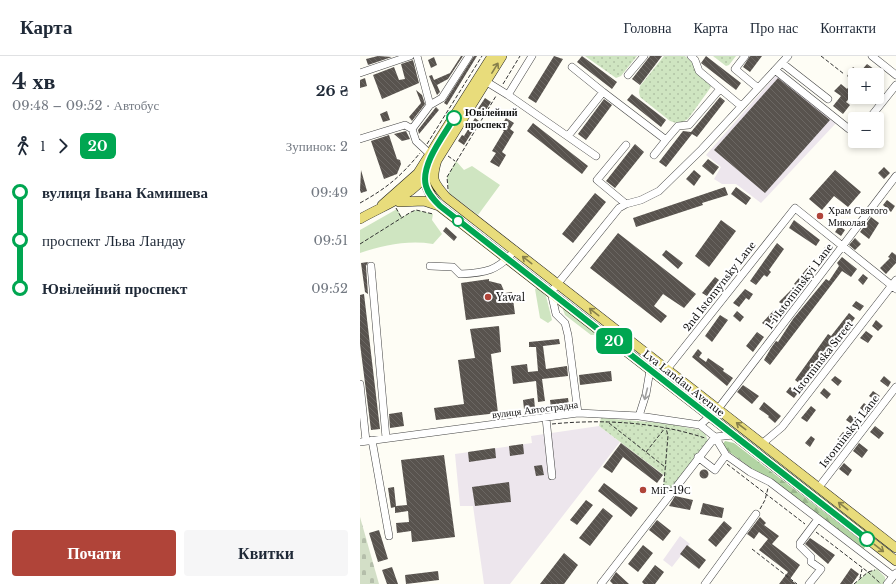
<!DOCTYPE html>
<html lang="uk">
<head>
<meta charset="utf-8">
<style>
  :root { --surface:#fff; --page:#f6f6f7; --text:#1f2937; --muted:#747a83; --line:#e0e1e3; --accent:#b04439 }
  body { margin:0; font-family:"Libre Baskerville",serif; background:var(--page); color:var(--text); height:100vh; display:flex; flex-direction:column; font-size:15px; white-space:nowrap }
  * { box-sizing:border-box; margin:0 }
  p { font-size:13px; color:var(--muted) }
  .icon { flex:none; width:22px; height:22px; fill:none; stroke:currentColor; stroke-width:2; stroke-linecap:round; stroke-linejoin:round }
  .map { position:relative; flex:1; overflow:hidden }
  .panel { display:flex; flex-direction:column; background:var(--surface); width:360px }
  .panel>* { flex:none }
  .badge { padding:0 8px; border-radius:6px; font-size:14px; line-height:26px }
  .buttons { position:absolute; left:488px; top:12px; display:grid; gap:8px }
  .buttons a { display:grid; place-items:center; width:36px; height:36px; border-radius:4px; background:var(--surface); box-shadow:0 2px 6px #0003; font-size:20px }
  .map>.badge { position:absolute; translate:-50% -50%; box-shadow:0 0 0 2px #fff }
  .legs { display:flex; align-items:center; gap:6px; height:44px; padding:0 12px; font-size:13px }
  .legs p { margin-inline-start:auto }
  .overview { display:flex; align-items:center; justify-content:space-between; height:68px; padding:0 12px }
  h1 { font-size:22px; font-weight:700; line-height:30px }
  .primary-button { display:flex; gap:8px; margin-top:auto; padding:8px 12px }
  .primary-button a { flex:1; height:46px; border-radius:4px; background:var(--accent); color:#fff; font-size:16px; font-weight:700; line-height:46px; text-align:center }
  .primary-button a+a { background:var(--page); color:var(--text) }
  ul { padding:0 12px; list-style:none }
  li { display:flex; align-items:center; gap:14px; height:48px; font-size:15px }
  li i { display:grid; place-items:center; width:6px; height:100%; margin:0 5px; background:currentColor }
  li i::after { content:''; width:10px; height:10px; margin:-5px; border:3px solid; border-radius:50%; background:var(--surface) }
  li p { margin-inline-start:auto }
  li:first-child i { background:linear-gradient(#0000 50%,currentColor 0) }
  li:last-child i { background:linear-gradient(currentColor 50%,#0000 0) }
  header { display:flex; align-items:center; gap:24px; box-sizing:border-box; height:56px; padding:0 20px; background:var(--surface); border-bottom:1px solid var(--line) }
  header strong { font-size:19px }
  nav { display:flex; gap:22px; margin-inline-start:auto; font-size:14px }
  main { display:flex; flex:1; min-height:0 }
  .map>svg:first-child { display:block }
  .industrial { fill:#ede6ed }
  .grass { fill:#cfe5c1 }
  .forest { fill:url(#forest-firs) }
  .cemetery { fill:url(#cemetery-stones) }
  .garden { fill:url(#garden-dots) }
  .building { fill:url(#building-back-hatch) }
  .lines { fill:none; stroke-linecap:round; stroke-linejoin:round }
  .minor-casing { stroke:#434343; stroke-width:8 }
  .major-casing { stroke:#212121; stroke-width:10 }
  .path { stroke:#323232; stroke-width:1; stroke-dasharray:4 2; stroke-linecap:butt }
  .minor { stroke:#fff; stroke-width:7 }
  .major { stroke:#e8dc7b; stroke-width:9 }
  .oneway { stroke:#87804b }
  .oneway2 { stroke:#9f9f9f }
  .line-1-casing { stroke:#fff; stroke-width:9 }
  .line-1 { stroke:#00a651; stroke-width:6 }
  .stop-1-dot { fill:#fff; stroke:#00a651; stroke-width:2 }
  .poi-dot { fill:#b04439; stroke:#fff; stroke-width:1.5 }
  .labels { text-anchor:middle; stroke-width:4; stroke-linejoin:round; paint-order:stroke }
  .stop-label { font-size:10px; font-weight:bold; fill:#101010; stroke:#fff; text-anchor:start }
  .poi-label { font-size:10px; fill:#101010; stroke:#fff; text-anchor:start }
  .street-label { font-size:10px; fill:#101010; stroke:#fff }
</style>
</head>
<body>
<header>
<strong>Карта</strong>
<nav><a>Головна</a><a>Карта</a><a>Про нас</a><a>Контакти</a></nav>
</header>
<main>
<section class="panel">
<div class="overview"><div><h1>4 хв</h1><p>09:48 – 09:52 · Автобус</p></div><b>26 ₴</b></div>
<div class="legs"><svg class="icon" aria-label="walk" viewBox="0 0 24 24"><circle cx="13" cy="4" r="2"/><path d="M13 8l-2 6 4 7M11 14l-3 7M7 12l3-4h3l4 4"/></svg>1<svg class="icon" aria-label="forward" viewBox="0 0 24 24"><path d="M9 5l7 7-7 7"/></svg><b class="badge" style="background:#00a651;color:#fff">20</b><p>Зупинок: 2</p></div>
<ul>
<li><i style="color:#00a651"></i><b>вулиця Івана Камишева</b><p>09:49</p></li>
<li><i style="color:#00a651"></i><span>проспект Льва Ландау</span><p>09:51</p></li>
<li><i style="color:#00a651"></i><b>Ювілейний проспект</b><p>09:52</p></li>
</ul>
<div class="primary-button"><a>Почати</a><a>Квитки</a></div>
</section>
<div class="map">
<svg width="536" height="528" viewBox="0 0 536 528">
  <defs>
    <pattern id="forest-firs" width="22" height="20" patternUnits="userSpaceOnUse"><rect width="22" height="20" fill="#b2d4a3"/><path d="M5 1l3.5 6h-7zM16 11l3.5 6h-7z" fill="#98b58b"/></pattern>
    <pattern id="cemetery-stones" width="16" height="16" patternUnits="userSpaceOnUse"><rect width="16" height="16" fill="#d3dfc7"/><path d="M2 7V4a2 2 0 0 1 4 0v3zM10 15v-3a2 2 0 0 1 4 0v3z" fill="#b4beaa"/></pattern>
    <pattern id="garden-dots" width="8" height="8" patternUnits="userSpaceOnUse"><rect width="8" height="8" fill="#cfe5c1"/><path d="M2 2h.1M6 6h.1" fill="none" stroke="#b1c3a5" stroke-width="1.8" stroke-linecap="round"/></pattern>
    <pattern id="building-back-hatch" width="6" height="6" patternUnits="userSpaceOnUse"><rect width="6" height="6" fill="#58534e"/><path d="M-1 5l2 2M0 0l6 6M5-1l2 2" fill="none" stroke="#6b6763"/></pattern>
  </defs>
  <rect width="100%" height="100%" fill="#fefdf5"/>
  <path class="industrial" d="M418 17 477 66 401 147 376 128H362L354 123 361 111 346 99Z
    M239 370 260 386 150 528H124L113 450H100L95 398 172 387 171 380Z
    M320 480 330 488 312 511 303 504Z"/>
  <path class="grass" d="M96 105 104 114 112 110 140 129 118 159 89 137 87 121Z
    M37 153 42 161 56 154 73 158 72 164 82 178 73 188C48 184 24 189 0 197V174Z
    M177 232 186 240 192 264 188 267 180 262 175 233Z
    M202 251 235 277V279H231L205 259Z
    M363 361 531 491 530 494 362 363Z
    M517 513 525 521V528H494L508 516Z"/>
  <path class="forest" d="M365 385 374 387 506 488 504 493 501 494 364 392 363 388Z"/>
  <path class="cemetery" d="M0 461 19 528H0Z"/>
  <path class="garden" d="M225 0H277L261 20 256 22Z
    M304 0H325L333 7 351 31 328 63 319 68 310 65 280 41 279 36 280 30Z
    M353 0H376L369 9 366 10Z
    M241 362 303 367 340 374 345 377 348 385 306 439H303L304 419 239 370Z"/>
  <path class="building" d="M18 0 32 1 8 9 6 3Z
    M101 0H103L88 23 77 29 80 36 77 39 69 20 72 19 74 24 90 17Z
    M114 0H117L87 49 84 47Z
    M194 0 203 3 176 47 168 42Z
    M222 0 257 26 252 33 217 6Z
    M290 0H302L280 29 272 23Z
    M346 0 381 27 376 34 341 7Z
    M390 0H402L390 16 383 11Z
    M74 1 77 9 71 12 68 4Z
    M53 4 59 27 22 43 13 19 34 11 39 24 45 23 41 8Z
    M507 8 518 16 516 19H495V40L493 38 486 46 490 49 483 58 473 50 481 40 474 35 481 28 487 33 493 25 487 20 493 11 500 16Z
    M5 22 7 30 0 32V24Z
    M418 22 470 64 405 137 354 94Z
    M56 34 62 39 65 48 52 65 49 61 61 47Z
    M272 38 306 64 301 71 267 44Z
    M360 41 365 45 337 81 332 78 306 111 299 106 323 75 331 76Z
    M125 42 131 46 124 57 117 54Z
    M244 43 252 49 226 84 218 78Z
    M76 51 79 54 59 78 58 74Z
    M27 55 30 64 23 66 20 58Z
    M115 62 119 65 104 89 98 85 102 79 104 80Z
    M146 62 154 67 150 73 154 76 142 96 146 99 139 111 130 106 136 97 132 95 144 75 140 72Z
    M173 67 228 110 222 118 167 75Z
    M46 75 50 83 42 85 34 78Z
    M29 79 37 103 40 104 41 108 37 118 24 123 11 85Z
    M275 88 284 96 255 132 246 125Z
    M348 103 359 111 353 119 342 110Z
    M524 111 530 117 524 123 518 117Z
    M1 114 7 135 1 137 0 134Z
    M334 114 341 120 334 130 326 123Z
    M475 114 501 136 488 151 474 140 462 154 449 143Z
    M365 131 368 139 342 147 343 149 276 171 273 162Z
    M376 131 391 142 386 149 371 138Z
    M235 137 246 146 213 187 202 178Z
    M527 144 535 150 531 156 523 149Z
    M511 161 519 167 509 183 500 176Z
    M361 164 376 175 349 211 335 200Z
    M434 164 460 184 456 190 429 172Z
    M479 170 485 174 481 180 475 176Z
    M86 171 97 181 94 185 83 175Z
    M258 177 336 238 324 252 303 238 294 250 307 260 301 267 230 212Z
    M495 182 501 188 495 194 489 189Z
    M417 187 424 193 409 214 411 216 407 221 404 219 396 229 390 225Z
    M467 189 471 193 465 200 461 196Z
    M306 194 323 207 318 213 302 199Z
    M532 196 536 199V207L526 218 520 212 530 202 528 201Z
    M482 201 497 213 491 221 482 215 410 309 404 304 411 292 416 285 418 286 433 263 466 223 469 225 479 210 477 207Z
    M8 206 6 210 8 238 5 236 1 207Z
    M448 211 454 215 426 252 419 246 436 229 434 228Z
    M503 218 508 222 503 229 498 224Z
    M355 221 359 224 347 240 342 237Z
    M129 223V225L141 228 145 237 152 236 155 258 106 264 101 227Z
    M385 233 393 238 389 244 386 242 379 251 373 247Z
    M4 238 20 373 11 374 0 288V239Z
    M496 245 504 250 500 255 492 250Z
    M414 254 421 259 410 273 402 267Z
    M377 255 384 261 380 266 373 260Z
    M489 257 495 262 443 330 435 324 468 278 471 280Z
    M360 259 368 264 352 286 345 280Z
    M516 264 523 270 518 275 512 270Z
    M139 270 141 296 131 298 138 357 76 364 74 352 104 348 98 304 115 302 110 273Z
    M506 275 513 280 508 287 500 282Z
    M397 276 404 281 393 296 386 290Z
    M199 283 200 288 183 290 186 313 207 310 208 320 182 323 185 345 178 346 176 325 153 328 151 310 167 308 168 316 178 315 176 291H169V286Z
    M338 293 342 297 339 301 346 306 348 302 364 313 363 315 373 322 367 330 332 301Z
    M251 315 252 325 220 329 219 319Z
    M475 320 482 325 478 330 471 324Z
    M524 320 531 326 528 331 520 325Z
    M383 329 399 340 392 348 377 336Z
    M430 331 438 337 434 342 426 336Z
    M464 332 471 338 467 343 460 337Z
    M513 335 520 340 516 345 509 340Z
    M174 342 175 352 164 353 163 344Z
    M208 342 209 349 191 352 190 344Z
    M404 346 421 360 415 367 408 361 409 360 399 353Z
    M504 347 511 353 507 358 500 352Z
    M451 350 456 354 447 366 441 362Z
    M42 356 44 370 30 372 29 358Z
    M490 359 499 367 496 371 486 364Z
    M515 370 524 377 519 383 510 376Z
    M483 376 490 381 486 386 479 381Z
    M451 380 455 383 450 391 445 387Z
    M261 387 303 419 297 427 263 401 252 417 243 411Z
    M499 387 508 394 502 402 493 395Z
    M163 388 164 398 150 400 149 390Z
    M135 392 136 402 109 406 108 396Z
    M84 399 95 481 52 486 51 475 37 477 36 467 49 466 48 455 35 457V451L31 452 28 432 34 431 36 450 47 449 41 404Z
    M484 407 492 414 488 420 479 413Z
    M182 409 184 419 176 420 174 410Z
    M339.5 418a4.5 4.5 0 1 1 9 0a4.5 4.5 0 1 1-9 0Z
    M149 426 151 446 115 450 112 431Z
    M244 427 278 452 271 461 238 435Z
    M315 440 333 444 330 454 309 450Z
    M226 444 233 449 217 469 210 464Z
    M343 447 364 452 362 462 340 458Z
    M243 452 253 460 230 490 219 482Z
    M400 461 406 467 404 469 419 480 412 488 440 509 430 523 436 528H419L428 516 399 494 408 483 399 476 394 483 387 478Z
    M297 464 311 475 303 485 289 474Z
    M364 465 372 472 356 491 348 484Z
    M19 474 28 503 18 506 9 477Z
    M450 482 475 499 468 508 445 488Z
    M283 489 293 497 278 516 268 508Z
    M327 489 346 504 339 513 320 498Z
    M204 497 218 509 204 528H180Z
    M295 509 304 516 295 528H284L282 526Z
    M32 511 38 528H27L22 514Z
    M491 512 499 518 492 528H480Z
    M78 515 79 524 46 528 45 519Z
    M256 516 269 528H253L250 525Z"/>
  <g class="lines">
    <defs>
      <path id="minor" d="M57 0 70 49 52 73 56 85 73 101
        M331 0 335 4 339 15 381 50
        M385 0 375 13 398 32
        M512 0 536 19
        M422 7 468 43
        M415 14 489 73 495 76
        M0 17 50 0
        M268 19 284 0
        M122 23 148 39 172 0
        M243 36 306 84 294 99
        M148 39 236 100
        M70 49 82 42 109 0
        M509 63 536 29
        M208 80 243 36 212 11
        M0 83 45 69 52 73
        M306 84 318 70 329 69 360 33
        M266 89 237 124 266 148
        M11 210 26 382
        M70 210 93 211 100 218C125 217 138 215 155 194
        M300 322 435 152 536 233
        M0 328 6 385
        M218 357 208 279 205 267 196 258 191 236 259 152 266 148 281 144 299 135 342 93 428 0
        M279 360 286 338 290 314
        M186 362 192 420
        M340 369 355 381 366 399 390 416 410 426 533 520
        M12 384 29 480
        M0 386 218 357 279 360 340 369 358 353 536 120
        M403 387 422 371 536 224
        M338 401 355 414 366 399
        M459 431 536 331
        M241 528 355 381 373 379
        M345 528 396 458
        M449 528 461 513 451 506V501L440 490V487L458 463
        M527 528 536 517"/>
      <path id="major" d="M71 99C62 123 63 131 79 150L536 505
        M77 104C71 124 73 126 86 141L536 492
        M74 109 142 0
        M39 146 64 145 79 150
        M22 149 58 117 132 0
        M0 163C24 149 49 142 66 119"/>
    </defs>
    <use href="#minor" class="minor-casing"/>
    <use href="#major" class="major-casing"/>
    <path class="path" d="M461 0 484 18
      M143 28 160 0
      M67 88 122 0
      M88 100 95 105
      M88 133 87 121 136 40
      M0 147C27 132 40 121 60 97
      M36 152 41 161
      M0 188 51 156 56 154 73 158
      M249 367 305 411
      M192 368C242 363 297 366 345 382
      M286 396 305 372
      M367 408 445 468
      M303 438 308 380 306 372
      M400 453 405 444 408 432
      M456 476 508 516 515 514
      M392 493 437 528
      M500 522 502 513
      M494 528 508 516 521 528"/>
    <use href="#minor" class="minor"/>
    <use href="#major" class="major"/>
  </g>
  <defs><path id="oneway-shaft" d="M-6 0H5M1.5-3L5.5 0L1.5 3" fill="none" stroke-width="1.6" stroke-linecap="round" stroke-linejoin="round"/></defs>
  <g class="oneway">
    <use href="#oneway-shaft" transform="translate(135 12) rotate(-58)"/>
    <use href="#oneway-shaft" transform="translate(167 204) rotate(-142)"/>
    <use href="#oneway-shaft" transform="translate(234 256) rotate(-142)"/>
    <use href="#oneway-shaft" transform="translate(381 370) rotate(-143)"/>
    <use href="#oneway-shaft" transform="translate(483 450) rotate(-142)"/>
    <use href="#oneway-shaft" transform="translate(519 492) rotate(38)"/>
  </g>
  <use class="oneway2" href="#oneway-shaft" transform="translate(286 338) rotate(104)"/>
  <g class="lines">
    <defs>
      <path id="line-1" d="M94 62C84 79 60 109 66 130 68 138 74 144 80 150L507 483"/>
    </defs>
    <use href="#line-1" class="line-1-casing"/>
    <use href="#line-1" class="line-1"/>
  </g>
  <g class="stop-1-dot">
    <circle cx="94" cy="62" r="7"/>
    <circle cx="98" cy="165" r="5"/>
    <circle cx="507" cy="483" r="7"/>
  </g>
  <g class="poi-dot">
    <circle cx="460" cy="160" r="4"/>
    <circle cx="128" cy="241" r="4"/>
    <circle cx="283" cy="434" r="4"/>
  </g>
  <g class="labels">
    <g class="stop-label">
      <text x="105" y="60">Ювілейний<tspan x="105" dy="12">проспект</tspan></text>
    </g>
    <g class="poi-label">
      <text x="468" y="158">Храм Святого<tspan x="468" dy="12">Миколая</tspan></text>
      <text x="136" y="245">Yawal</text>
      <text x="291" y="438">МіГ-19С</text>
    </g>
    <g class="street-label">
      <text transform="translate(359 230) rotate(-52)" y="4">2nd Istomynsky Lane</text>
      <text transform="translate(439 230) rotate(-53)" y="4">1-i Istominskyi Lane</text>
      <text transform="translate(463 301) rotate(-52)" y="4">Istominska Street</text>
      <text transform="translate(324 327) rotate(38)" y="4">Lva Landau Avenue</text>
      <text transform="translate(175 353) rotate(-7)" y="4">вулиця Автострадна</text>
      <text transform="translate(489 375) rotate(-52)" y="4">Istominskyi Lane</text>
    </g>
  </g>
</svg>
<div class="buttons">
<a>+</a>
<a>−</a>
</div>
<b class="badge" style="left:254px;top:285px;background:#00a651;color:#fff">20</b>
</div>
</main>
</body>
</html>
